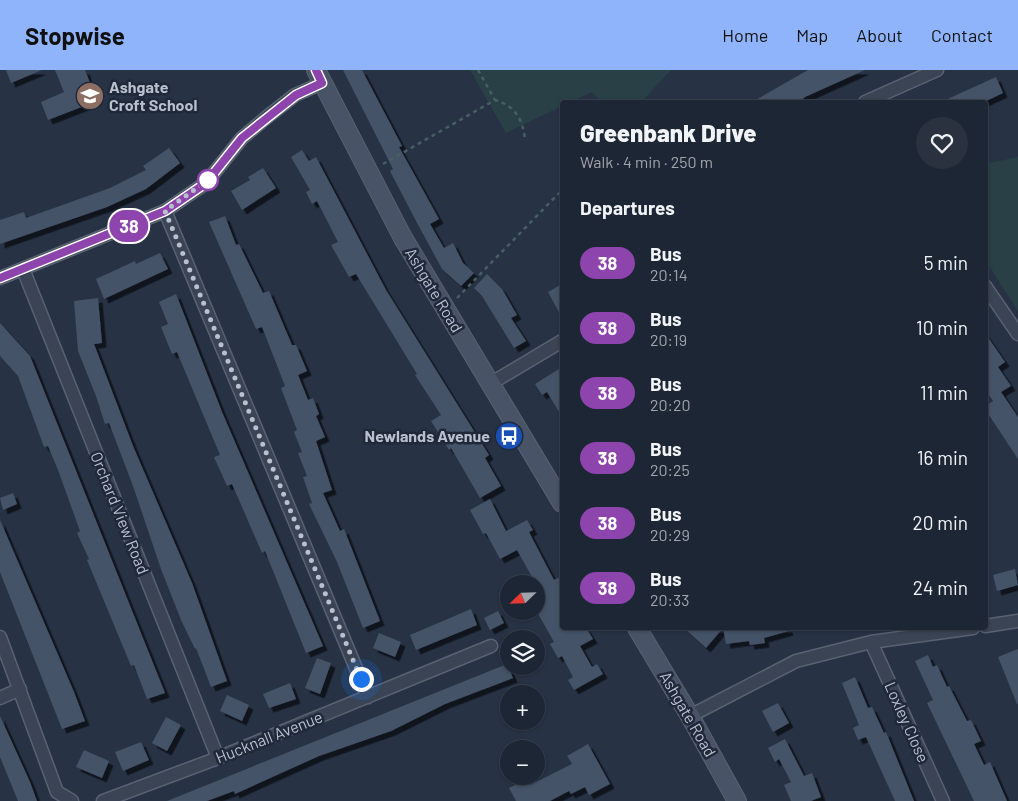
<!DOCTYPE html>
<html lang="en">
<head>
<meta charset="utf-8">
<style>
  :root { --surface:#1d2634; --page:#2a3240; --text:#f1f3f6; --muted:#a0a5ac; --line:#3b434f; --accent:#90b4fc }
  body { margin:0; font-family:Barlow,sans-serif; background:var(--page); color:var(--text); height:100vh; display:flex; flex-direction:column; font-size:19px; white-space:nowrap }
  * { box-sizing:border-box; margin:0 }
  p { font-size:16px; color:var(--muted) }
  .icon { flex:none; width:28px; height:28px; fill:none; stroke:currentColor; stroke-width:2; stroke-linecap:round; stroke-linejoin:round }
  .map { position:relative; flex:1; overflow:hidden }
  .details { position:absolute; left:560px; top:30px; width:428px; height:530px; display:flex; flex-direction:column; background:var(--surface); border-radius:5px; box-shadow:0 1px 4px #0004,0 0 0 1px var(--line) }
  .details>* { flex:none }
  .badge { padding:0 10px; border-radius:16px; font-size:18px; line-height:32px }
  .needle { width:32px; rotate:247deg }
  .tools { position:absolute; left:500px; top:505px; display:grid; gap:10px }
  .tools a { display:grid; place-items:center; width:45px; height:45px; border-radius:50%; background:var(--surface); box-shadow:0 1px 4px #0004,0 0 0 1px var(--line); font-size:25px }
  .you { position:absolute; width:25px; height:25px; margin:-12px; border:4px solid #fff; border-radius:50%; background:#1a73e8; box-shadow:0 0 0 8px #1a73e833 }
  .map>.badge { position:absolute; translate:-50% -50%; box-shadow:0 0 0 2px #fff }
  h2 { padding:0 20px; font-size:19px; line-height:45px }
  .round { display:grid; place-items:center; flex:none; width:52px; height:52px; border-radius:26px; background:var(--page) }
  .head { display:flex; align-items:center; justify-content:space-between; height:85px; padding:0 20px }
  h1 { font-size:24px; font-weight:800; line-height:38px }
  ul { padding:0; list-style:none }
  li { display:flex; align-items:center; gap:15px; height:65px; padding:0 20px }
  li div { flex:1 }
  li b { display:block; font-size:19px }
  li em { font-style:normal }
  li .badge { min-width:55px; font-weight:700; text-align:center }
  header { display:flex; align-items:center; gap:30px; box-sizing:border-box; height:70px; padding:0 25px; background:var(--accent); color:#111 }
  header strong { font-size:24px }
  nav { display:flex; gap:28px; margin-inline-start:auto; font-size:18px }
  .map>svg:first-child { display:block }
  .green { fill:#294146 }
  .building { fill:#455267; filter:url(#shadow) }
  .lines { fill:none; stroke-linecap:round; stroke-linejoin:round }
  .street-casing { stroke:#5a6272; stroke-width:15 }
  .secondary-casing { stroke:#5a6272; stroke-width:20 }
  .path { stroke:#475e62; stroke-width:2.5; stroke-dasharray:4 4; stroke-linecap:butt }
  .street { stroke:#3b4454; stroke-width:12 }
  .secondary { stroke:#495367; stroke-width:18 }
  .line-casing { stroke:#fff; stroke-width:11 }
  .line { stroke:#8e44ad; stroke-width:8 }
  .walk { stroke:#b9c0ce; stroke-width:5; stroke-dasharray:0 9 }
  .stop-dot { fill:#fff; stroke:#8e44ad; stroke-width:2.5 }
  .labels { text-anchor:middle; stroke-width:5; stroke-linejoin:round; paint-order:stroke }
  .poi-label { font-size:16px; font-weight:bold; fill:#b9c0ce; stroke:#20293a; text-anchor:start }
  .street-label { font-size:16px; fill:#b9c0ce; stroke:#20293a }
</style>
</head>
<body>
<header>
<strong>Stopwise</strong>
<nav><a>Home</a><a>Map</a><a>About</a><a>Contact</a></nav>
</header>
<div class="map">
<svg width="1018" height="731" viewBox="0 0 1018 731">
  <defs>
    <filter id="shadow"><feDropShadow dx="4.5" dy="4.5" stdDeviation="0" flood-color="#0009"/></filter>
  </defs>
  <rect width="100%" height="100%" fill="#273245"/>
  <path class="green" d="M470 0H671L641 32H601L592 22 570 32H562V36L506 63Z
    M1018 87V241L985 190V94Z"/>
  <path class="building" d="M6 0H42L11 13Z
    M55 0H85L97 31 48 50 41 32 64 22Z
    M343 0H362L402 76 399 77 439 149 430 154 444 178 453 173 463 193 474 203 461 216 442 199 416 151 390 101 393 99Z
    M808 0H865L805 27 799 32H752Z
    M996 7 1003 23 984 32H941Z
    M169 78 180 93 146 119 107 137 0 174V150L24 142 26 148 110 118 146 100 143 96Z
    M302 80 309 91 316 87 386 220 489 385 485 388 501 416 480 428 451 378 449 380 431 351 441 345 415 305 417 304 356 204 349 207 331 175 338 172 317 131 312 134 306 122 310 120 291 87Z
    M263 98 276 118 242 140 231 121 250 110 248 107Z
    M225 146 236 175 239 174 263 223 269 221 292 275H296L307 301 298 305 308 330 313 328 319 344 316 346 325 367 316 371 332 420 323 423 340 461 344 459 380 551 363 558 337 492 309 434 312 433 303 407 307 406 298 383 302 382 294 362 297 360 281 318 285 316 262 257 256 259 209 152Z
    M160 183 168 199 104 229 96 209 135 191 136 194Z
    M487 204 502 219 517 245 511 248 526 271 514 278 482 226 474 218Z
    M562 214V248L548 222Z
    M176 224 222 342 323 576 306 583 265 481 262 483 232 414 227 416 214 387 220 385 177 282 172 284 161 257 168 254 159 232Z
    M98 228 102 273 94 274 133 376 192 513 227 611 211 617 196 578 195 579 181 550 161 499 133 416 109 353 105 354 96 326 78 281 74 231Z
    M0 253 30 286 165 623 147 629 134 595 131 596 87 490 89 489 77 463 80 461 58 400 48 376 44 377 18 306 0 286Z
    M985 263 1005 292 998 297 1011 316 1001 322 1018 347V389L985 339V336L993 331 985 319Z
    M562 297V347L547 322 542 325 535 314Z
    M13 423 17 434 3 440 0 428Z
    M490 429 506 461 527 450 533 460 529 462 554 510 562 506V558H586L593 569 580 576 592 597 597 594 603 604 574 620 568 610 573 607 562 586 558 588 550 574 554 572 536 540V514L517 480 500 489 486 463 483 464 470 440Z
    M0 450 74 622 85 651 62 659 0 502Z
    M1015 499 1018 515 997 521 993 505Z
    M471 539 477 555 416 580 410 565Z
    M498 541 504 553 490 560 484 548Z
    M684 558H723L706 578Z
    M723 558H788L789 561 764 568 765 573 750 575 749 571 726 574Z
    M379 563 401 572 395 587 373 578Z
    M1018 579V634H1017L998 587Z
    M928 585 933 597 937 595 947 617 949 616 967 651 971 650 981 671 974 674 984 695 990 692 1007 731H974L927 633 933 630 915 591Z
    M317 588 331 593 320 624 305 618Z
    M507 594 513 608 445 634 391 661 319 686 235 724 234 721 207 731H167Z
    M855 607 868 638 872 637 884 663 886 662 914 731H895L866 667 858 670 853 658 859 655 842 613Z
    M290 613 296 629 269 638 263 624Z
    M227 625 249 635 242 651 220 641Z
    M778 633 789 653 773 662 762 641Z
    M0 646 30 712 37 731H18L0 687Z
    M166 647 181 655 167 681 152 673Z
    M785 669 804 706 812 703 821 727 811 731H791L784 715 791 712 779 689 775 692 768 678Z
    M141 672 149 690 123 701 115 682Z
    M588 674 610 714 589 725 585 717 571 724 569 721 550 731H516L509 718 527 709 530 715 572 694 567 686Z
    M84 680 109 691 102 708 76 697Z"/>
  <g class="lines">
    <defs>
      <path id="street" d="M865 32 937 0
        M165 141 368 627
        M23 199 218 688
        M0 208 165 141 206 113 242 68 267 47 295 25 322 13
        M985 216 1018 264
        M490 314 562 271
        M985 556 1018 551
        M0 567 57 722 72 731
        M871 572 943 731
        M0 628 20 619
        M690 646 796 591 871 572 973 558
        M103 731 218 688 491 576"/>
      <path id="secondary" d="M316 0 403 168 562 433
        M637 558 690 646 737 731"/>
    </defs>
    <use href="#street" class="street-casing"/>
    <use href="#secondary" class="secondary-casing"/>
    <path class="path" d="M478 0 495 30
      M383 94 495 30C515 36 523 49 525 70
      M457 228 562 120"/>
    <use href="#street" class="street"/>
    <use href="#secondary" class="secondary"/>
  </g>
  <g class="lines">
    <defs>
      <path id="line" d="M0 208 165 141 206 113 242 68 267 48 296 25 322 13 316 0"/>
    </defs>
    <use href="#line" class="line-casing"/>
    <use href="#line" class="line"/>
    <path class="walk" d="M208 110 165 141 361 609"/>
  </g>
  <defs>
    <symbol id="school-disc" viewBox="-11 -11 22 22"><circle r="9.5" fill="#8d6e63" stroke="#20293a"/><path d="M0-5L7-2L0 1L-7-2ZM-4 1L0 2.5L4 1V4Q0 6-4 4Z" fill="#fff"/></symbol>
    <symbol id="bus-disc" viewBox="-11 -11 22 22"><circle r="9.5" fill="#1a4fb4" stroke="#20293a"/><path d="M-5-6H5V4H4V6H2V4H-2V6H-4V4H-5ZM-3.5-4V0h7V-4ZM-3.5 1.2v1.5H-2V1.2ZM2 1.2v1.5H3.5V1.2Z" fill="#fff"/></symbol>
  </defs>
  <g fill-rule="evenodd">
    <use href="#school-disc" x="74" y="10" width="32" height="32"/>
    <use href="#bus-disc" x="493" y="350" width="32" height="32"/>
  </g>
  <circle class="stop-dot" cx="208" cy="110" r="10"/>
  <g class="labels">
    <g class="poi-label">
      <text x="109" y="23">Ashgate<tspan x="109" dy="18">Croft School</tspan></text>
      <text x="490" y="372" text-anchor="end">Newlands Avenue</text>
    </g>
    <g class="street-label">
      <text transform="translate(434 220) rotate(59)" y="6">Ashgate Road</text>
      <text transform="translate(120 443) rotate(68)" y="6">Orchard View Road</text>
      <text transform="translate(688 644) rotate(60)" y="6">Ashgate Road</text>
      <text transform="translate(907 652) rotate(66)" y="6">Loxley Close</text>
      <text transform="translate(269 667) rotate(-22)" y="6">Hucknall Avenue</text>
    </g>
  </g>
</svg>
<div class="tools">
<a><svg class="needle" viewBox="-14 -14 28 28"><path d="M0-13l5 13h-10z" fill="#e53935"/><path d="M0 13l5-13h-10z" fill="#a0a5ac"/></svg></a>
<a><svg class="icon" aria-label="layers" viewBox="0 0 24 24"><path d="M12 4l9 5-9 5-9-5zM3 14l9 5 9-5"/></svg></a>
<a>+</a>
<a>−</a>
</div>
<div class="you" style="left:361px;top:609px"></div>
<b class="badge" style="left:129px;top:156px;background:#8e44ad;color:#fff">38</b>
<section class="details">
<div class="head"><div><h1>Greenbank Drive</h1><p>Walk · 4 min · 250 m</p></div><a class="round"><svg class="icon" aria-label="heart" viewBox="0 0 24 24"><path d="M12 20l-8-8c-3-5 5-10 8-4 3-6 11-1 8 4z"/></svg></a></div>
<h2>Departures</h2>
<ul>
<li><span class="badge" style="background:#8e44ad;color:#fff">38</span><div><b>Bus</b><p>20:14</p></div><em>5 min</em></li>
<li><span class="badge" style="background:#8e44ad;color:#fff">38</span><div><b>Bus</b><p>20:19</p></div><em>10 min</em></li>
<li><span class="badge" style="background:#8e44ad;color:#fff">38</span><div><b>Bus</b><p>20:20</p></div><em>11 min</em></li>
<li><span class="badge" style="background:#8e44ad;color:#fff">38</span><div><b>Bus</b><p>20:25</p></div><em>16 min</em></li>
<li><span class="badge" style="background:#8e44ad;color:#fff">38</span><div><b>Bus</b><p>20:29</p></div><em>20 min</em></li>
<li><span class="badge" style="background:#8e44ad;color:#fff">38</span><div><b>Bus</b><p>20:33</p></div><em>24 min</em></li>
</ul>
</section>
</div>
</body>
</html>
